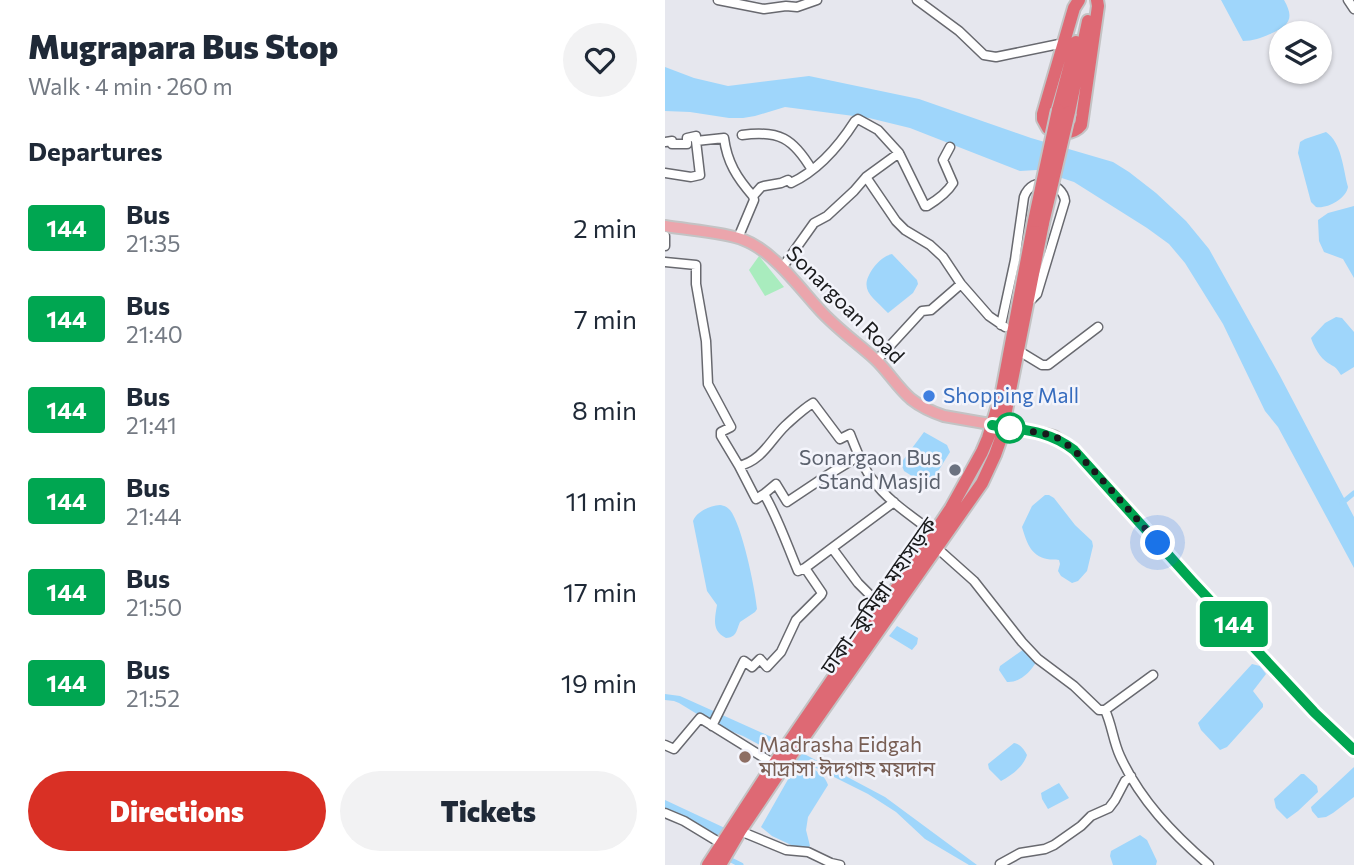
<!DOCTYPE html>
<html lang="en">
<head>
<meta charset="utf-8">
<style>
  :root { --surface:#fff; --page:#f2f2f3; --text:#1f2937; --muted:#747a83; --accent:#d93025 }
  body { margin:0; font-family:Commissioner,"Noto Sans Bengali",sans-serif; background:var(--page); color:var(--text); height:100vh; display:flex; flex-direction:column; font-size:26px; white-space:nowrap }
  * { box-sizing:border-box; margin:0 }
  p { font-size:23px; color:var(--muted) }
  .icon { flex:none; width:38px; height:38px; fill:none; stroke:currentColor; stroke-width:2; stroke-linecap:round; stroke-linejoin:round }
  .map { position:relative; flex:1; overflow:hidden }
  .panel { display:flex; flex-direction:column; background:var(--surface); width:665px }
  .panel>* { flex:none }
  .badge { padding:0 14px; border-radius:5px; font-size:24px; line-height:46px }
  .controls { position:absolute; left:604px; top:21px; display:grid; gap:14px }
  .controls a { display:grid; place-items:center; width:63px; height:63px; border-radius:50%; background:var(--surface); box-shadow:0 2px 5px #0004; font-size:35px }
  .you { position:absolute; width:35px; height:35px; margin:-18px; border:5px solid #fff; border-radius:50%; background:#1a73e8; box-shadow:0 0 0 10px #1a73e833 }
  .map>.badge { position:absolute; translate:-50% -50%; box-shadow:0 0 0 4px #fff }
  h2 { padding:0 28px; font-size:26px; line-height:63px }
  .round { display:grid; place-items:center; flex:none; width:74px; height:74px; border-radius:37px; background:var(--page) }
  .summary { display:flex; align-items:center; justify-content:space-between; height:119px; padding:0 28px }
  h1 { font-size:33px; font-weight:800; line-height:52px }
  .button { display:flex; gap:14px; margin-top:auto; padding:14px 28px }
  .button a { flex:1; height:80px; border-radius:42px; background:var(--accent); color:#fff; font-size:28px; font-weight:800; line-height:80px; text-align:center }
  .button a+a { background:var(--page); color:var(--text) }
  ul { padding:0; list-style:none }
  li { display:flex; align-items:center; gap:21px; height:91px; padding:0 28px }
  li div { flex:1 }
  li b { display:block; font-size:26px }
  li em { font-style:normal }
  li .badge { min-width:77px; font-weight:700; text-align:center }
  main { display:flex; flex:1; min-height:0 }
  .map>svg:first-child { display:block }
  .green { fill:#a9ecbe }
  .water { fill:#9fd6fb }
  .lines { fill:none; stroke-linecap:round; stroke-linejoin:round }
  .canal { stroke:#9fd6fb; stroke-width:5 }
  .minor-casing { stroke:#68696f; stroke-width:11 }
  .major-casing { stroke:#c3c3c4; stroke-width:14 }
  .highway-casing { stroke:#c3c3c4; stroke-width:16 }
  .minor { stroke:#fff; stroke-width:8 }
  .major { stroke:#eba5ac; stroke-width:10 }
  .highway { stroke:#de6974; stroke-width:12 }
  .highway-bridge-casing { stroke:#c3c3c4; stroke-width:16; stroke-linecap:butt }
  .highway-bridge { stroke:#de6974; stroke-width:12 }
  .line-casing { stroke:#fff; stroke-width:16 }
  .line { stroke:#00a651; stroke-width:10 }
  .walk { stroke:#18191b; stroke-width:7; stroke-dasharray:0 12.6 }
  .shop-dot { fill:#3f7fe0; stroke:#f3f4fb; stroke-width:2.5 }
  .stop-dot { fill:#fff; stroke:#00a651; stroke-width:3.5 }
  .worship-dot { fill:#6b7280; stroke:#f3f4fb; stroke-width:2.5 }
  .education-dot { fill:#8d6e63; stroke:#f3f4fb; stroke-width:2.5 }
  .labels { text-anchor:middle; stroke-width:5; stroke-linejoin:round; paint-order:stroke }
  .street-label { font-size:21px; fill:#18191b; stroke:#f3f4fb }
  .shop-label { font-size:21px; fill:#366cbe; stroke:#f3f4fb; text-anchor:start }
  .worship-label { font-size:21px; fill:#5b616d; stroke:#f3f4fb; text-anchor:end }
  .education-label { font-size:21px; fill:#785e54; stroke:#f3f4fb; text-anchor:start }
</style>
</head>
<body>
<main>
<section class="panel">
<div class="summary"><div><h1>Mugrapara Bus Stop</h1><p>Walk · 4 min · 260 m</p></div><a class="round"><svg class="icon" aria-label="heart" viewBox="0 0 24 24"><path d="M12 20l-8-8c-3-5 5-10 8-4 3-6 11-1 8 4z"/></svg></a></div>
<h2>Departures</h2>
<ul>
<li><span class="badge" style="background:#00a651;color:#fff">144</span><div><b>Bus</b><p>21:35</p></div><em>2 min</em></li>
<li><span class="badge" style="background:#00a651;color:#fff">144</span><div><b>Bus</b><p>21:40</p></div><em>7 min</em></li>
<li><span class="badge" style="background:#00a651;color:#fff">144</span><div><b>Bus</b><p>21:41</p></div><em>8 min</em></li>
<li><span class="badge" style="background:#00a651;color:#fff">144</span><div><b>Bus</b><p>21:44</p></div><em>11 min</em></li>
<li><span class="badge" style="background:#00a651;color:#fff">144</span><div><b>Bus</b><p>21:50</p></div><em>17 min</em></li>
<li><span class="badge" style="background:#00a651;color:#fff">144</span><div><b>Bus</b><p>21:52</p></div><em>19 min</em></li>
</ul>
<div class="button"><a>Directions</a><a>Tickets</a></div>
</section>
<div class="map">
<svg width="689" height="865" viewBox="0 0 689 865">
  <rect width="100%" height="100%" fill="#e6e7ee"/>
  <path class="green" d="M94 256 119 287 100 296 84 270Z"/>
  <path class="water" d="M556 0H619C630 19 624 26 605 34 596 38 588 41 578 41Z
    M0 67 29 78 63 86 144 76 254 99 366 138 448 162 464 172 491 193 521 221 544 249 615 376 689 517V568L613 427 600 411 558 324 520 263 504 244 482 228 409 182 372 170 355 171 245 128 204 118 120 107 90 116 78 118H64L25 112 0 111Z
    M661 132C677 143 678 169 683 187 681 199 662 209 651 207L646 202 633 153 635 142 640 139Z
    M689 206V278L678 259 659 252 654 241 653 220 663 213Z
    M227 254 252 280 253 284 248 293 223 313C207 296 192 290 209 267 214 261 219 256 227 254Z
    M671 317 677 318 689 332V367L676 375C670 366 671 368 663 363 655 358 649 347 646 338L660 323Z
    M259 432 282 445 285 452 267 481 261 485 239 471 236 463Z
    M380 495H384L389 498 410 525 427 541 428 546 422 571 413 581 407 583 396 576 393 571 395 564 394 560C390 559 386 560 382 559 365 556 361 540 357 527L367 506Z
    M55 505C60 506 61 506 65 510 77 525 90 588 92 609L90 612 75 622C71 631 72 637 61 638 46 631 50 618 52 605L42 591 28 521C32 511 45 506 55 505Z
    M232 626 253 638 252 644 247 650 224 636Z
    M359 649 371 662C366 672 354 683 342 682L334 670 335 666Z
    M587 664 595 666 601 674 588 691 598 704V707L562 747 555 750 536 730 533 723Z
    M0 694 15 696 113 740 220 797 312 865H304L260 839 231 812 203 794 151 768 104 750 78 736 50 725 14 703 9 701 0 700Z
    M349 743C355 744 359 749 362 755 358 767 347 775 336 781L324 769 323 764Z
    M134 765C145 765 160 774 163 785L143 817 141 830 145 846 139 851 107 836 96 827 130 767Z
    M689 767V797L668 813 661 817 653 818 647 811 646 807Z
    M636 774H639L652 786 653 792 633 811 622 819 611 808 609 799Z
    M394 783 404 798 383 809 377 799 376 793Z
    M0 800 62 829 56 837 14 815 0 809Z
    M475 835 482 840 492 861 491 865H448L445 856 446 851Z"/>
  <g class="lines">
    <path class="canal" d="M677 503 689 493
      M66 860 76 865"/>
    <defs>
      <path id="minor" d="M53 0 99 9 121 6 132 7 152 0
        M252 0 294 31 319 55 331 57 399 43
        M683 0 689 9
        M77 135C114 130 128 138 147 170
        M0 142 7 141V144H22V138L31 136V141L59 138C62 162 72 178 88 196L96 187 99 186 116 183 123 180 126 183C154 170 174 146 190 121L193 119 213 130 234 153
        M0 173 26 177 35 175 31 141
        M201 177 231 221 240 230 265 245 278 257 296 284 324 316 340 327
        M0 236V246
        M73 238 89 200 88 196
        M0 262 31 265V284L41 341 43 384 66 427 56 432V436L74 466C98 460 105 440 121 425 130 417 138 409 148 403L175 439 185 434C191 449 197 466 207 479 222 500 245 515 265 530
        M117 268 149 223 162 216 189 191 201 177 234 153 260 206H262C272 200 282 193 288 183L278 160 285 147
        M336 325 350 260 359 197C367 174 398 182 400 201L372 294 363 303
        M354 351 377 365H383L433 327
        M212 360 257 311 266 310 296 284
        M74 466 91 499 99 494C113 518 122 545 133 571L140 568 229 502
        M99 494 111 484 122 502 161 476 194 456
        M167 548 193 583 217 607
        M272 548 309 581 357 642 373 659 409 686 434 710H440L488 675
        M440 710C447 725 448 741 455 756 475 800 508 834 544 865
        M47 726 79 661 87 667 95 659 102 667 116 652 131 620 156 595 157 593 140 568
        M0 745 9 749 35 718 109 764
        M0 813 19 821 57 844
        M75 831 121 850 143 852 166 863 175 865
        M335 864 355 853 380 849 389 845 416 826 426 816 444 808 450 800 460 781 466 776"/>
      <path id="major" d="M0 226C23 230 59 232 79 240 108 251 134 287 154 309 171 328 191 342 210 359 223 371 232 387 246 399 256 407 267 412 279 416L377 433 389 436 409 450 527 581 659 722 689 750"/>
      <path id="highway" d="M414 0 409 8 378 114V119L383 128C394 133 408 135 416 125L433 6 432 0
        M393 110 411 42
        M404 112 423 21
        M43 865 99 779 217 607 238 580 286 508 317 452 323 438 337 392 369 221
        M55 865 75 831 120 764 317 483 330 455 335 441 378 223"/>
    </defs>
    <use href="#minor" class="minor-casing"/>
    <use href="#major" class="major-casing"/>
    <use href="#highway" class="highway-casing"/>
    <use href="#minor" class="minor"/>
    <use href="#major" class="major"/>
    <use href="#highway" class="highway"/>
    <defs>
      <path id="highway-bridge" d="M369 221 393 110
        M378 223 404 112"/>
    </defs>
    <use href="#highway-bridge" class="highway-bridge-casing"/>
    <use href="#highway-bridge" class="highway-bridge"/>
  </g>
  <g class="lines">
    <defs>
      <path id="line" d="M327 425C358 430 383 430 409 450L527 581 649 712 689 750"/>
    </defs>
    <use href="#line" class="line-casing"/>
    <use href="#line" class="line"/>
    <path class="walk" d="M345 428 338 427 377 433 389 436 399 442 409 450 432 474 493 543"/>
  </g>
  <circle class="shop-dot" cx="264" cy="396" r="7"/>
  <circle class="stop-dot" cx="345" cy="428" r="14"/>
  <circle class="worship-dot" cx="290" cy="470" r="7"/>
  <circle class="education-dot" cx="80" cy="757" r="7"/>
  <g class="labels">
    <g class="street-label">
      <text transform="translate(180 305) rotate(45)" y="7">Sonargoan Road</text>
      <text transform="translate(214 596) rotate(-55)" y="7">ঢাকা–কুমিল্লা মহাসড়ক</text>
    </g>
    <g class="shop-label">
      <text x="278" y="403">Shopping Mall</text>
    </g>
    <g class="worship-label">
      <text x="276" y="465">Sonargaon Bus<tspan x="276" dy="24">Stand Masjid</tspan></text>
    </g>
    <g class="education-label">
      <text x="94" y="752">Madrasha Eidgah<tspan x="94" dy="24">মাদ্রাসা ঈদগাহ ময়দান</tspan></text>
    </g>
  </g>
</svg>
<div class="controls">
<a><svg class="icon" aria-label="layers" viewBox="0 0 24 24"><path d="M12 4l9 5-9 5-9-5zM3 14l9 5 9-5"/></svg></a>
</div>
<div class="you" style="left:493px;top:543px"></div>
<b class="badge" style="left:569px;top:624px;background:#00a651;color:#fff">144</b>
</div>
</main>
</body>
</html>
